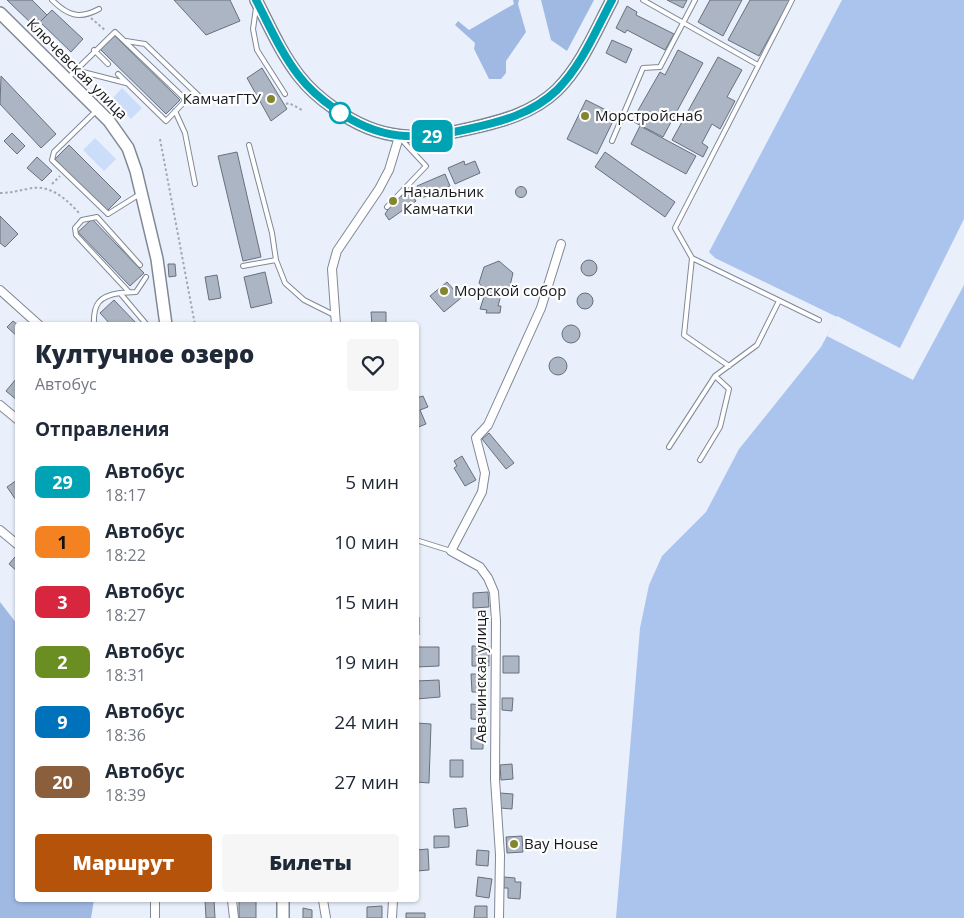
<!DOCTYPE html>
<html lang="ru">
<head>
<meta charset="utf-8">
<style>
  :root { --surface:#fff; --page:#f6f6f7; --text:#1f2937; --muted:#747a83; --accent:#b45309 }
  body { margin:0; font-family:"Open Sans",sans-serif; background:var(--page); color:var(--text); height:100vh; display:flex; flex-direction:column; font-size:19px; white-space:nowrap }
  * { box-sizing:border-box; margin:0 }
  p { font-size:16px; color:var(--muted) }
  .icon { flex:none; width:28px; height:28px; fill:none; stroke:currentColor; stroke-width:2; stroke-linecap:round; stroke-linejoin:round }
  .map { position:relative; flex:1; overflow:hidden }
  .side { position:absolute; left:15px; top:322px; width:404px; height:580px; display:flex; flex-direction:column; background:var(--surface); border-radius:5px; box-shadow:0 1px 4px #0004 }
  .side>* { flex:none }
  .badge { padding:0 10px; border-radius:8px; font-size:18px; line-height:32px }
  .map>.badge { position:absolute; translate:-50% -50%; box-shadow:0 0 0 2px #fff }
  h2 { padding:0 20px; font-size:19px; line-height:45px }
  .round { display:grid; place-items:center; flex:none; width:52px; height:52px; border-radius:5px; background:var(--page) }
  .overview { display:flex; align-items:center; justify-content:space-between; height:85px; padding:0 20px }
  h1 { font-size:24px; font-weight:800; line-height:38px }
  .action { display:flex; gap:10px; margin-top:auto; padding:10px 20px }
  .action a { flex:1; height:58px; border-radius:5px; background:var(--accent); color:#fff; font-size:20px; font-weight:800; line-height:58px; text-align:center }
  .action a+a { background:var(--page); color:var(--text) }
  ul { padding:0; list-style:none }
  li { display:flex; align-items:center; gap:15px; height:60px; padding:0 20px }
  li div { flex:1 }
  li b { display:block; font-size:19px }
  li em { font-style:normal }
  li .badge { min-width:55px; font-weight:700; text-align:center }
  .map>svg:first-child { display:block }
  .green { fill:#cbddf9 }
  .forest { fill:#a0b9e2 }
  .water { fill:#abc4ee }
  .pier { fill:#e9f0fc }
  .building { fill:#acb5c3; stroke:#68707d }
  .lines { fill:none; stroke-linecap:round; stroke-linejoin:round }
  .lane-casing { stroke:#808896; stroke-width:6 }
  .street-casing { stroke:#808896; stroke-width:10 }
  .secondary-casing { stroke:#808896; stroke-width:14 }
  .path { stroke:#a3a9b3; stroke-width:2; stroke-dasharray:2.5 2.5; stroke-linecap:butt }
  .lane { stroke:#fff; stroke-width:4 }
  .street { stroke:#fff; stroke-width:8 }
  .secondary { stroke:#fff; stroke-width:11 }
  .line-casing { stroke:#fff; stroke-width:11 }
  .line { stroke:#00a3b4; stroke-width:8 }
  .poi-dot { fill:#83852f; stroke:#fdfdfd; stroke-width:2 }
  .stop-dot { fill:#fff; stroke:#00a3b4; stroke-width:2.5 }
  .labels { text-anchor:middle; stroke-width:4.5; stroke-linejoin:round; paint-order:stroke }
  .street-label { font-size:15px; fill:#16191e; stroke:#fdfdfd }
  .poi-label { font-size:15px; fill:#16191e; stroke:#fdfdfd; text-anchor:start }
</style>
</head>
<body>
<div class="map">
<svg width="964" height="918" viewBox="0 0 964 918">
  <rect width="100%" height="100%" fill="#e9f0fc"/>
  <path class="green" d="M122 88 142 108 131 119 111 100Z
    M95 138 116 159 104 171 83 150Z"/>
  <path class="forest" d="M513 0H519L518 4 526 32 506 61V73L501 79H489L474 49 475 43 455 25 458 21 469 30 514 4Z
    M541 0H594L567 51 551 40Z
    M0 602 17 624 18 900H94L91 918H0Z"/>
  <path class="water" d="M842 0H964V918H616L640 628 649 585 662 556 706 512 739 449 821 347 837 317 715 258 709 252Z"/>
  <path class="pier" d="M964 219V285L913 380 827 336 837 316 900 348Z"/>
  <path class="building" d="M7 0H32L47 15 35 27Z
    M174 0H230L240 21 206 35Z
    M667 0H687L683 8Z
    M710 0H742L723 36 698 22Z
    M750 0H790L759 56 728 40Z
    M627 6 637 12 636 15 674 34 665 50 627 30 625 33 616 28Z
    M52 10 83 39 71 52 40 22Z
    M114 35 180 100 166 114 100 49Z
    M612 40 632 49 626 63 606 53Z
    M678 50 703 63 663 137 632 121 660 72 665 75Z
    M718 57 742 70 727 97 735 101 720 129 712 124 702 143 708 147 703 157 672 140Z
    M262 68 287 109 271 121 247 78Z
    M1 76 56 134 41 148 0 104Z
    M586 100 616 115 597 154 567 139Z
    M640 126 696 156 686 174 631 144Z
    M12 133 25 146 17 154 4 141Z
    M69 145 121 197 107 211 55 159Z
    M237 152 261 257 243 261 218 156Z
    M605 152 675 202 665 217 595 167Z
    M37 157 52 171 42 181 27 168Z
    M464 161 465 165 475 161 480 173 455 184 448 168Z
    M445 174 450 186 422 198 417 186Z
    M515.5 192a5.5 5.5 0 1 1 11 0a5.5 5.5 0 1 1-11 0Z
    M409 191 416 201 389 220 385 214 394 201Z
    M0 216 18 234 5 247 0 243Z
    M92 219 144 273 130 286 78 232Z
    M581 268a8 8 0 1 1 16 0a8 8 0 1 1-16 0Z
    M499 261 513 273 509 290 501 295 498 306H501L500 313H486L487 310 480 309 486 291 479 283 484 267Z
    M168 264H175L176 276 169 277Z
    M265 272 272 303 251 308 244 277Z
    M217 275 221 298 209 300 205 277Z
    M447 282 461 298 444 312 430 296Z
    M577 301a8 8 0 1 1 16 0a8 8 0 1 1-16 0Z
    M114 300 138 325H111L100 313Z
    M371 312H386V325H372Z
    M13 321 18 325V337L7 327Z
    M562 334a9 9 0 1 1 18 0a9 9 0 1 1-18 0Z
    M549 366a9 9 0 1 1 18 0a9 9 0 1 1-18 0Z
    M16 379 18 380V401L6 391Z
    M423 396 428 407 420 410 426 424 416 428V398Z
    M489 433 514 463 506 469 482 439Z
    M462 456 476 480 465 486 454 468 457 466 454 461Z
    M17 480 18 499 16 500 7 487Z
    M15 557 18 559V572L9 564Z
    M488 592 489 607 473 608V593Z
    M416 617H419V635H416Z
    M472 646 489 647V666H472Z
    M416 647H439V666L416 667Z
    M503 656H519V673H503Z
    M471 674H479V684L483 683V692H472Z
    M439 680 440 697 416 699V681Z
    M502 698H513L512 711 502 710Z
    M471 704 483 705 482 720 471 719Z
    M416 723 431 724 429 783 416 782Z
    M471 728 483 729V749H471Z
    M450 760H463V777H450Z
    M512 764 513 779 501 780 500 765Z
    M500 793 513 794 512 809 500 808Z
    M466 808 468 826 455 828 453 809Z
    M434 836H449V847L434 848Z
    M522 836 523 852 507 853 506 837Z
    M428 849 429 870 416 871V850Z
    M477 850 489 851 488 866 476 865Z
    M478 877 492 879 489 898 476 896Z
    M504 877 515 878V882H521L520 899 508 898V888H504Z
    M205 900H214L215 918H206Z
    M239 900H256V918H239Z
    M382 906V918H367V907Z
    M475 906H487V918H474Z
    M303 908 312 910V918H303Z
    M406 913H425V918H406Z"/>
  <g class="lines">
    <defs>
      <path id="lane" d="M52 0C67 15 79 20 99 9
        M643 0 758 65
        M792 0 675 228 692 258 819 320
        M256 8 253 29 257 50 285 94
        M126 41 145 44 203 100
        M94 50 108 64
        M75 70 126 83
        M68 78 115 32 186 100 166 121 118 74
        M96 111 54 152 52 160 108 214 140 194
        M175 111 185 133 195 184
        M612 141 643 68 660 67 695 0
        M249 145 272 233 276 260
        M387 207 426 166 400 138
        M692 258 684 335 729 366
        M243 266 276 260 285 283 304 300 334 315
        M129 292 76 235 75 228 82 220 97 217 140 265
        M120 293 136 292 146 277
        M94 325C93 304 99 296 120 293L147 325
        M669 447 715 376 757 345 779 301
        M700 460 720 427 729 389 715 376
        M416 540 451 551"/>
      <path id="street" d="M0 290 39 325
        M336 325 332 269 337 251 379 189 389 170 399 137
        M0 405 18 420
        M0 530 18 545
        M155 900V918
        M232 900 234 918
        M323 900 326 918
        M392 918 393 900
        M499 918 500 855 495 779 496 621 494 592 488 578 480 567 451 551 482 492 485 473 476 438 488 425 541 308 561 244"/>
      <path id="secondary" d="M256 0C269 25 281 53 299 76 309 89 322 100 335 109 380 142 419 141 472 128 502 121 533 113 557 90 582 65 596 30 612 0
        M0 13 109 121 128 148 136 171 157 259 166 325
        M283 900V918"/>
    </defs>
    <use href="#lane" class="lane-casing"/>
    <use href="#street" class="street-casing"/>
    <use href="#secondary" class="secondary-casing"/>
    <path class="path" d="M91 18 106 31
      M286 104 289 103 302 110
      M160 139 195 325
      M52 184 60 176
      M0 193C10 193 18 191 27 189 50 183 66 199 80 214"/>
    <use href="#lane" class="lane"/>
    <use href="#street" class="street"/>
    <use href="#secondary" class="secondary"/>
  </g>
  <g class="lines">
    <defs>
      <path id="line" d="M256 0C269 25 281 53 299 76 309 89 322 100 335 109 379 141 417 141 468 129 500 122 532 114 557 90 582 65 596 30 612 0"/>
    </defs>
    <use href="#line" class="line-casing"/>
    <use href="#line" class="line"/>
  </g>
  <g class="poi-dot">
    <circle cx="271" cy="99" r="5"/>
    <circle cx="585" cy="116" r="5"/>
    <circle cx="393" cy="201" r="5"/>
    <circle cx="444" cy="291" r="5"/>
    <circle cx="514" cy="844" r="5"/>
  </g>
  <circle class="stop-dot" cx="340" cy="113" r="10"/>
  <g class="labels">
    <g class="street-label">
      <text transform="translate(77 69) rotate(45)" y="5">Ключевская улица</text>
      <text transform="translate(481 676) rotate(-90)" y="5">Авачинская улица</text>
    </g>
    <g class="poi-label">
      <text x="261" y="104" text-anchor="end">КамчатГТУ</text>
      <text x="595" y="121">Морстройснаб</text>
      <text x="403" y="197">Начальник<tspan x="403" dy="17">Камчатки</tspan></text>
      <text x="454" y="296">Морской собор</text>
      <text x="524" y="849">Bay House</text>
    </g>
  </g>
</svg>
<b class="badge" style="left:432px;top:136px;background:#00a3b4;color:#fff">29</b>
<section class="side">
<div class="overview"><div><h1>Култучное озеро</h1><p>Автобус</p></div><a class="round"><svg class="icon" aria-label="heart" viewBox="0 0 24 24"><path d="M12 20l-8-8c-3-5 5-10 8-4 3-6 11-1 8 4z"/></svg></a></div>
<h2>Отправления</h2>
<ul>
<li><span class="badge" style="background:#00a3b4;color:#fff">29</span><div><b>Автобус</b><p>18:17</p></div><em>5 мин</em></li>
<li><span class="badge" style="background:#f58220;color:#111">1</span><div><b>Автобус</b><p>18:22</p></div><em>10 мин</em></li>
<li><span class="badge" style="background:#d7263d;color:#fff">3</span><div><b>Автобус</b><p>18:27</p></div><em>15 мин</em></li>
<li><span class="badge" style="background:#6b8e23;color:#fff">2</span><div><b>Автобус</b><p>18:31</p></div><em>19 мин</em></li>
<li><span class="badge" style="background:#0072bc;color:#fff">9</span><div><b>Автобус</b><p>18:36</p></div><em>24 мин</em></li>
<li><span class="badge" style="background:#8b5e3c;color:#fff">20</span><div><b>Автобус</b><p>18:39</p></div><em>27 мин</em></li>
</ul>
<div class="action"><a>Маршрут</a><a>Билеты</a></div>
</section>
</div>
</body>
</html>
